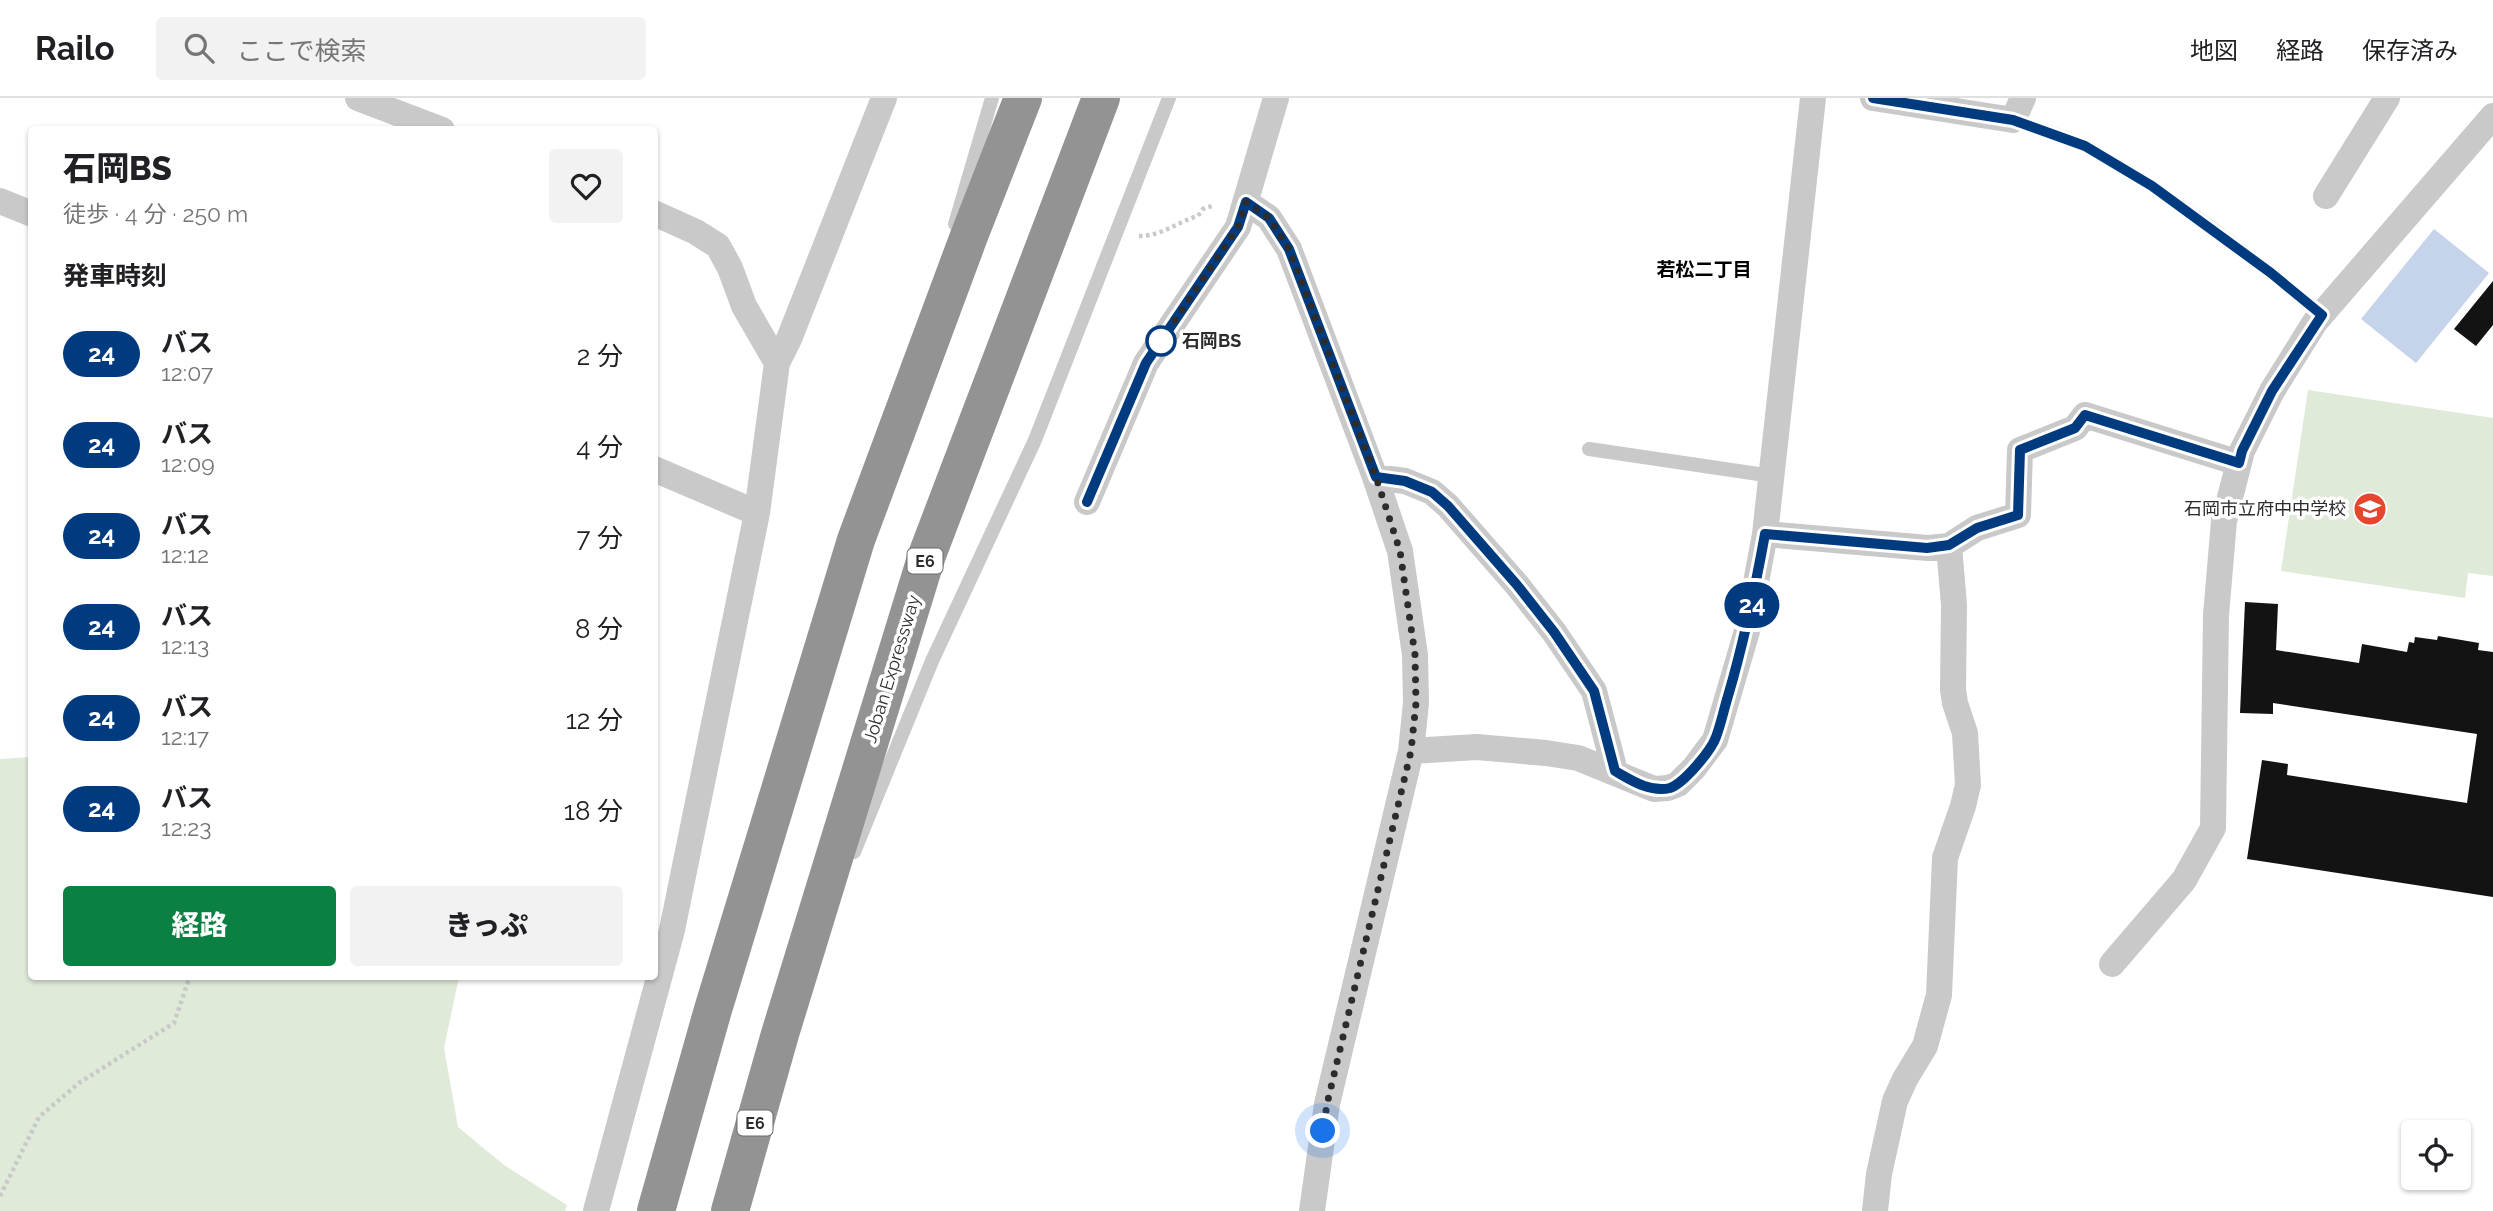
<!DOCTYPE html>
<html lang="ja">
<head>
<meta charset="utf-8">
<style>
  :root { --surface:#fff; --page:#f2f2f2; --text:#202124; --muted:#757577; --line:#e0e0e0; --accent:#0b8043 }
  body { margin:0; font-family:Raleway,"Noto Sans JP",sans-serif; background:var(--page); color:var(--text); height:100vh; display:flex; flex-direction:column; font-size:26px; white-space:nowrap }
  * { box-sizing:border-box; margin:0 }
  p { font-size:23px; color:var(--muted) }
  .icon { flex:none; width:38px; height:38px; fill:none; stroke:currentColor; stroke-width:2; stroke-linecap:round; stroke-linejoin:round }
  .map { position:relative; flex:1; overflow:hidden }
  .drawer { position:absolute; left:28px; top:28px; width:630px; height:854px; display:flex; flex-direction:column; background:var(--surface); border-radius:7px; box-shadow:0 2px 5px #0004 }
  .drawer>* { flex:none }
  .badge { padding:0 14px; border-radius:23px; font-size:24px; line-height:46px }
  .buttons { position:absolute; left:2401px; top:1022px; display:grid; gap:14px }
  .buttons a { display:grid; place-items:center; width:70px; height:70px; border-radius:7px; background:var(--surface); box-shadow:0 2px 5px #0004; font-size:35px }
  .you { position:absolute; width:35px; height:35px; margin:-18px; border:5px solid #fff; border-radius:50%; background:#1a73e8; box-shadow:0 0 0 10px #1a73e833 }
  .map>.badge { position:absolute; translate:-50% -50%; box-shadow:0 0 0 4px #fff }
  h2 { padding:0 35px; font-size:26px; line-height:63px }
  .round { display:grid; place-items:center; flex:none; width:74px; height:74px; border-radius:7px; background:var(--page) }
  .overview { display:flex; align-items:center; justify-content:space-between; height:119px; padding:0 35px }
  h1 { font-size:33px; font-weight:800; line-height:52px }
  .action { display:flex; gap:14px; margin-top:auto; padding:14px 35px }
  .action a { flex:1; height:80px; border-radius:7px; background:var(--accent); color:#fff; font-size:28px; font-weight:800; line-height:80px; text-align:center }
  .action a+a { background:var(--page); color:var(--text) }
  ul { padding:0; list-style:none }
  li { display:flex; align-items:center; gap:21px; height:91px; padding:0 35px }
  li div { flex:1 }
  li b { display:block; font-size:26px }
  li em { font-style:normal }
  li .badge { min-width:77px; font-weight:700; text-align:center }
  header { display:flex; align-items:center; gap:42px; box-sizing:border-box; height:98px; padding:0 35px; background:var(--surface); border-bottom:2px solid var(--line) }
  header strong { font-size:33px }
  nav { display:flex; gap:38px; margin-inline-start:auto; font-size:24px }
  .search { width:490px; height:63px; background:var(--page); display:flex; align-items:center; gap:18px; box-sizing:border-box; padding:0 24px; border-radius:7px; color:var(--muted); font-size:26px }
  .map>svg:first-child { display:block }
  .green { fill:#dfead9 }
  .water { fill:#c5d4eb }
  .building { fill:#131313 }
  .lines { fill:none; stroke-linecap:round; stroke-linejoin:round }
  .path { stroke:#c9c9c9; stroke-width:4.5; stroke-dasharray:3.5 3.5; stroke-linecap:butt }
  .lane { stroke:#c9c9c9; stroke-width:14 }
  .street { stroke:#c9c9c9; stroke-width:26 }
  .highway { stroke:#939393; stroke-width:38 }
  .line-casing { stroke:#fff; stroke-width:16 }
  .line { stroke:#003b80; stroke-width:10 }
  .walk { stroke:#2c2c2c; stroke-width:7; stroke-dasharray:0 12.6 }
  .stop-dot { fill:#fff; stroke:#003b80; stroke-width:3.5 }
  .labels { text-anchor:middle; stroke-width:7; stroke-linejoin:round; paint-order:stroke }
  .shield { fill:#fff; stroke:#6b6b6b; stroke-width:2 }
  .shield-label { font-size:16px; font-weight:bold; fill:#2c2c2c }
  .stop-label { font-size:18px; font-weight:bold; fill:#2c2c2c; stroke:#fff; text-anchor:start }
  .poi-label { font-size:18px; fill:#2c2c2c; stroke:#fff; text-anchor:end }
  .street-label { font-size:18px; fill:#2c2c2c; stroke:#fff }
  .neighbourhood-label { font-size:19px; font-weight:bold; fill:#000; stroke:#fff }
</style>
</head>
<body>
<header>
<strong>Railo</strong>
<div class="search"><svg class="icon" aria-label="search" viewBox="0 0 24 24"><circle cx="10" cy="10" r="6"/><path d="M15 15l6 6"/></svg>ここで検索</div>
<nav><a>地図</a><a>経路</a><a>保存済み</a></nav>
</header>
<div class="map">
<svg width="2493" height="1113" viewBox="0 0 2493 1113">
  <rect width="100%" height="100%" fill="#fff"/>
  <path class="green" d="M2308 292 2493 320V478L2468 475 2465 500 2281 473Z
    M31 659 32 878 459 879 444 950 458 1029 504 1067 567 1107 565 1113H0V661Z"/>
  <path class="water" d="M2434 131 2489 175 2416 265 2361 221Z"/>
  <path class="building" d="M2493 183V227L2476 248 2454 231Z
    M2245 504 2278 506 2276 552 2359 565 2362 546 2407 554 2409 544 2414 545 2415 539 2437 542 2438 538 2479 545 2478 552 2493 554V799L2247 761 2262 662 2288 666 2287 677 2467 705 2477 636 2273 605V616L2240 615Z"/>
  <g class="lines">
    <path class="path" d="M1139 138C1162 138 1177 124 1198 118L1203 111 1215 107
      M0 1098 39 1019 79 985 174 925 190 878"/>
    <path class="lane" d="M2013 22C2037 31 2065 37 2088 50 2171 95 2249 157 2322 217
      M955 126 992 0
      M1589 351 1772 378
      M854 754 932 563 1035 342 1169 0"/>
    <path class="street" d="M358 0 442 32
      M1873 0 2013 22 2023 0
      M2326 98 2387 0
      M0 103 32 116
      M1246 104 1269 120 1289 151 1375 379 1400 453 1415 557 1416 605 1411 653 1327 1006 1312 1113
      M654 115 696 134 718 148 730 170 744 208 777 265
      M654 371 757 415
      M1375 379 1405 383 1432 394 1448 408 1517 487 1554 534 1594 593 1615 673
      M1087 404 1146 265 1238 129 1276 0
      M1765 436 1928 450 1949 448 1977 430 2018 417 2020 352 2075 330 2085 317 2239 365
      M1411 653 1477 649 1546 655 1578 660 1654 691 1668 690 1678 686 1694 670 1715 642 1747 533 1765 436 1813 0
      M2112 866 2184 782 2213 730 2216 517 2224 423 2242 353 2272 293 2315 224 2493 18
      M596 1113 672 832 757 415 777 265 789 241 884 0
      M1875 1113 1879 1076 1895 1003 1905 981 1925 948 1939 897 1945 760 1963 708 1968 687 1965 635 1955 605 1953 592 1954 507 1949 448"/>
    <path class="highway" d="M656 1113 712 915 856 442 969 138 1023 0
      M730 1113 780 936 927 457 1101 0"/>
  </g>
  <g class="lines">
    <defs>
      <path id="line" d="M1087 404 1146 265 1238 129 1246 104 1269 120 1289 151 1376 379 1405 383 1432 394 1448 408 1517 487 1554 534 1594 593 1615 673C1631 682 1650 695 1670 690 1684 685 1711 653 1716 639 1721 626 1724 611 1728 598 1744 544 1755 491 1765 436L1927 450 1949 447 1977 430 2018 417 2020 352 2075 330 2085 317 2239 365 2242 353 2272 293 2322 217 2271 175 2152 88 2085 48 2013 22 1873 0"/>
    </defs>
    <use href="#line" class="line-casing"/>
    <use href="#line" class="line"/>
    <path class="walk" d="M1161 243 1238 129 1246 104 1269 120 1289 151 1376 379 1400 453 1415 557 1416 605 1411 653 1327 1006 1323 1033"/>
  </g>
  <defs>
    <symbol id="school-disc" viewBox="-11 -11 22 22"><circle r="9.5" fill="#e5462d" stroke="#fff"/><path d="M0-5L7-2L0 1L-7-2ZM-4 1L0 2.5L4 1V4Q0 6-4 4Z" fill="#fff"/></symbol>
  </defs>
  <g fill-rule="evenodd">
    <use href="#school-disc" x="2351" y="392" width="38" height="38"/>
  </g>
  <circle class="stop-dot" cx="1161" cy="243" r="14"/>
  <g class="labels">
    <g class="shield">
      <rect x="907.5" y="450.5" width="35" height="25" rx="5"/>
      <rect x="737.5" y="1012.5" width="35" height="25" rx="5"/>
    </g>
    <g class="shield-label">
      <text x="925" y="469">E6</text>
      <text x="755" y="1031">E6</text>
    </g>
    <g class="stop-label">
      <text x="1182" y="249">石岡BS</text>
    </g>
    <g class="poi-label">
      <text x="2346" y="417">石岡市立府中中学校</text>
    </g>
    <g class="street-label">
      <text transform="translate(892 571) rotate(-73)" y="6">Joban Expressway</text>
    </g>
    <g class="neighbourhood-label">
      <text x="1704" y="178">若松二丁目</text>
    </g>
  </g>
</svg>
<div class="buttons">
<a><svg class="icon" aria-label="locate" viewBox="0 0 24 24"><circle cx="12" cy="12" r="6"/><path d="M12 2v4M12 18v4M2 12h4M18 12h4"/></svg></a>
</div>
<div class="you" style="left:1323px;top:1033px"></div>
<b class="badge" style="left:1752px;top:507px;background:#003b80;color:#fff">24</b>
<section class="drawer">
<div class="overview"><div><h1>石岡BS</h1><p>徒歩 · 4 分 · 250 m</p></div><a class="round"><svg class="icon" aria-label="heart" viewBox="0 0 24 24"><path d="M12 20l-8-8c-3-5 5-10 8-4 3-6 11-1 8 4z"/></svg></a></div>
<h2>発車時刻</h2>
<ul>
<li><span class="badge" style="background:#003b80;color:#fff">24</span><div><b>バス</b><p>12:07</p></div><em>2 分</em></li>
<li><span class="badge" style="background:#003b80;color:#fff">24</span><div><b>バス</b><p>12:09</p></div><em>4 分</em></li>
<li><span class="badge" style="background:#003b80;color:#fff">24</span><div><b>バス</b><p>12:12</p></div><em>7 分</em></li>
<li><span class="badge" style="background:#003b80;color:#fff">24</span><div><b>バス</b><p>12:13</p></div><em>8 分</em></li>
<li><span class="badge" style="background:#003b80;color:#fff">24</span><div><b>バス</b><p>12:17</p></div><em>12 分</em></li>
<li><span class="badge" style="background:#003b80;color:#fff">24</span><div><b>バス</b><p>12:23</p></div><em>18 分</em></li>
</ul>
<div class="action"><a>経路</a><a>きっぷ</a></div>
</section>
</div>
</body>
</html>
